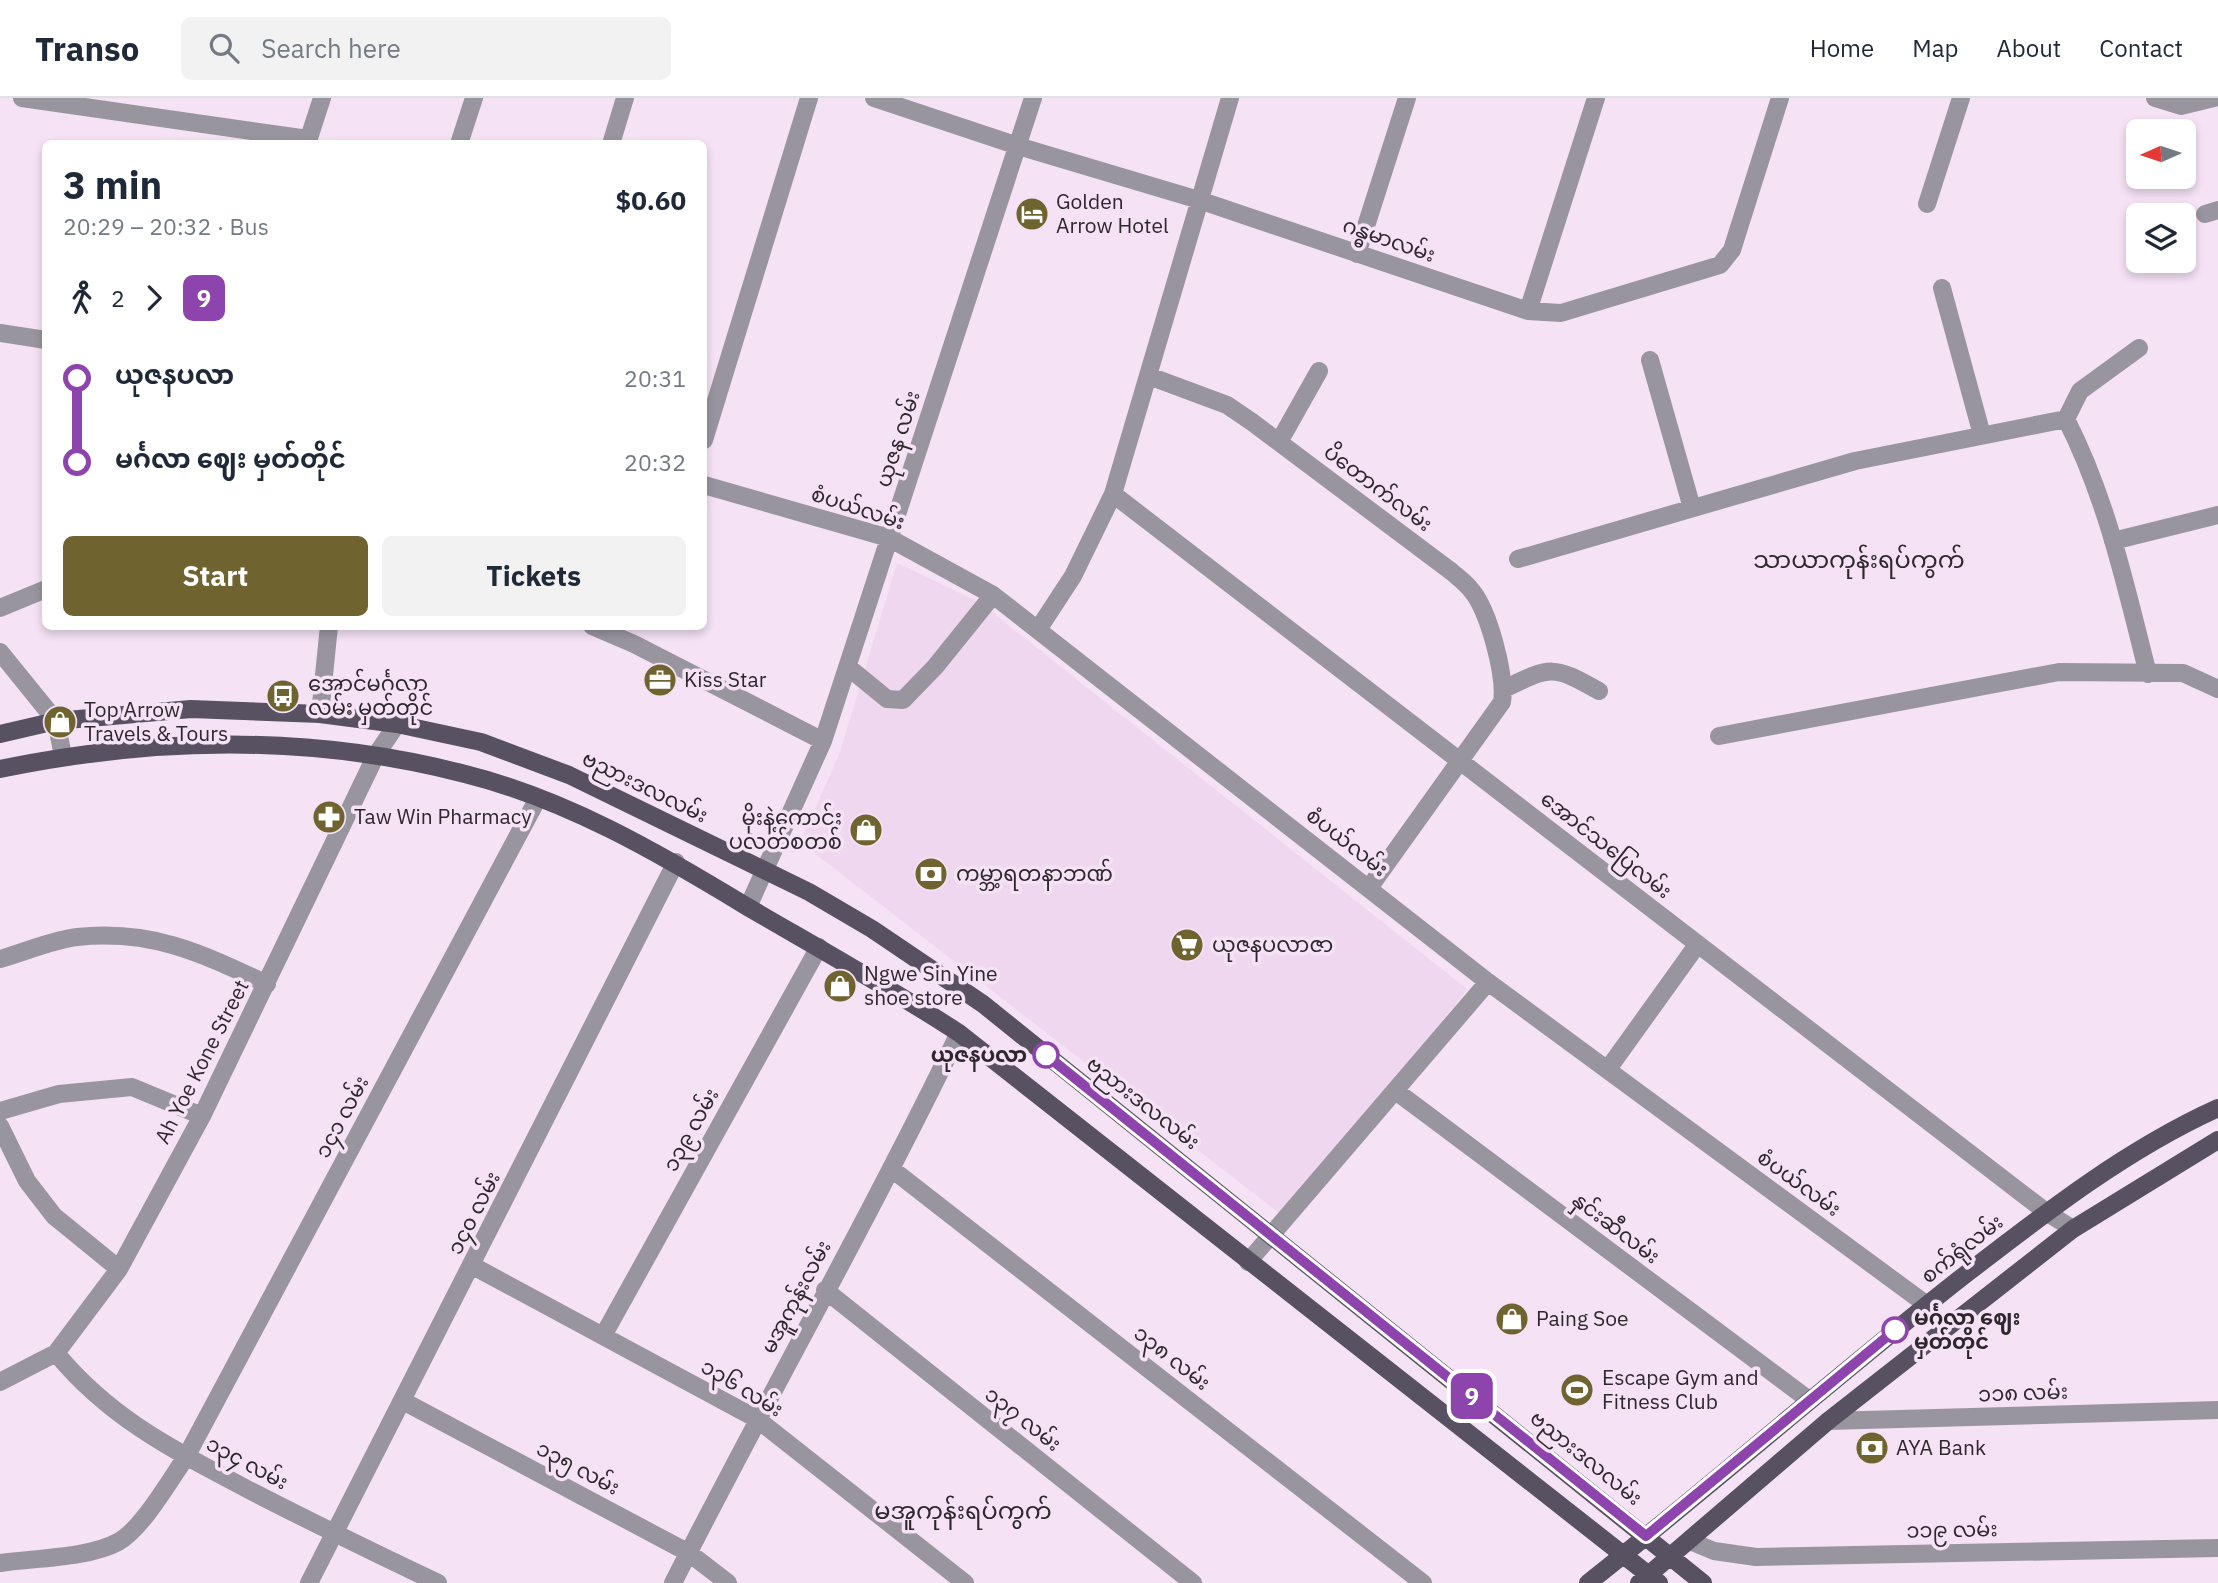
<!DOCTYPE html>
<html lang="en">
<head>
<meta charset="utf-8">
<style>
  :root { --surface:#fff; --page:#f2f2f3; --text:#1f2937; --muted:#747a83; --line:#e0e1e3; --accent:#6f6330 }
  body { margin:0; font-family:"IBM Plex Sans","Noto Sans Myanmar",sans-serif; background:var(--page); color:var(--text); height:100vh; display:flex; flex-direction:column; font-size:26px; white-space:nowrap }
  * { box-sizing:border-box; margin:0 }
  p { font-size:23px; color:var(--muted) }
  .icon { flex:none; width:38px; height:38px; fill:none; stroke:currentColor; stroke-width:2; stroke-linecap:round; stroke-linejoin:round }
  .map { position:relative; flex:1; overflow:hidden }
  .details { position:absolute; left:42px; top:42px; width:665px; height:490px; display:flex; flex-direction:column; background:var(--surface); border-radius:10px; box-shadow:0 4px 10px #0003 }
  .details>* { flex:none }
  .badge { padding:0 14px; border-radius:10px; font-size:24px; line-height:46px }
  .needle { width:46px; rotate:267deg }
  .fabs { position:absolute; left:2126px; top:21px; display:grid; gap:14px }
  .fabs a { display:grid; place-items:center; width:70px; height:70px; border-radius:10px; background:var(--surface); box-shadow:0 4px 10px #0003; font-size:35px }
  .map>.badge { position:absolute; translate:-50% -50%; box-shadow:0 0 0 4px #fff }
  .legs { display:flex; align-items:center; gap:10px; height:77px; padding:0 21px; font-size:23px }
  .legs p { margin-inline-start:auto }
  .headline { display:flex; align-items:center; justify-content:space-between; height:119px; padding:0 21px }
  h1 { font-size:38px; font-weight:700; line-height:52px }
  .cta { display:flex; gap:14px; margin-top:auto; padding:14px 21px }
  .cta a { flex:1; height:80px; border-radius:10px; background:var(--accent); color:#fff; font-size:28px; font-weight:700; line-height:80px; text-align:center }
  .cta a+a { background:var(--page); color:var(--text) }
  ul { padding:0 21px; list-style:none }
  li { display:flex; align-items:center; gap:24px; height:84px; font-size:26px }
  li i { display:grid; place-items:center; width:10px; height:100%; margin:0 9px; background:currentColor }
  li i::after { content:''; width:18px; height:18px; margin:-9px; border:5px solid; border-radius:50%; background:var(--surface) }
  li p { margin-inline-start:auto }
  li:first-child i { background:linear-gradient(#0000 50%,currentColor 0) }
  li:last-child i { background:linear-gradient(currentColor 50%,#0000 0) }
  header { display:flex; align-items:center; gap:42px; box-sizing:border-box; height:98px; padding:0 35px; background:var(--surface); border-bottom:2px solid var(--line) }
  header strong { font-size:33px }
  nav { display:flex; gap:38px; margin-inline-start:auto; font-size:24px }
  .search { width:490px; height:63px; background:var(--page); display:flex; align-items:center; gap:18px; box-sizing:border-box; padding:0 24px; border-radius:10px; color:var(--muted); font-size:26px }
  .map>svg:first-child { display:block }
  .built { fill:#f0d7f0 }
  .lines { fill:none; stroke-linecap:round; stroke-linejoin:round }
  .minor { stroke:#98959f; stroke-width:18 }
  .major { stroke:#575162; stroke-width:18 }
  .line-1-casing { stroke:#fff; stroke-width:16 }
  .line-1 { stroke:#8e44ad; stroke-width:10 }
  .stop-1-dot { fill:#fff; stroke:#8e44ad; stroke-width:3.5 }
  .labels { text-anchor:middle; stroke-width:7; stroke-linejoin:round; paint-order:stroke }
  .poi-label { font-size:21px; fill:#2f272e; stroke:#f5e2f5; text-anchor:start }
  .street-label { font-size:21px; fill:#2f272e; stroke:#f5e2f5 }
  .stop-label { font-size:21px; font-weight:bold; fill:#2f272e; stroke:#f5e2f5; text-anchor:end }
  .quarter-label { font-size:24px; fill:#2f272e; stroke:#f5e2f5 }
</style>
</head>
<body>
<header>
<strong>Transo</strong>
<div class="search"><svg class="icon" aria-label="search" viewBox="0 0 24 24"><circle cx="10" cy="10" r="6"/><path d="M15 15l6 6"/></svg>Search here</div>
<nav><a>Home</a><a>Map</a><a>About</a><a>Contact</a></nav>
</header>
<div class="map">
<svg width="2218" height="1485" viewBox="0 0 2218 1485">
  <rect width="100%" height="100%" fill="#f5e2f5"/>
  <path class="built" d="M897 465 979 504 1467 891 1292 1125 800 744 839 657Z"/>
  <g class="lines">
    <path class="minor" d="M22 0 308 41
      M874 0 1018 48 1199 102 1528 213 1561 215 1720 167 1732 152 1737 136 1780 0
      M2155 0 2181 8 2214 0
      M307 46 322 0
      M459 46 474 0
      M611 46 625 0
      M1927 106 1961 0
      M2205 116 2218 112
      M1357 156 1407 0
      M1942 190 1982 337
      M1528 213 1596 0
      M0 235 46 242
      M2139 250 2080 293 2066 321C2107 401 2126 489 2148 576
      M1650 262 1692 410
      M1149 278 1227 307 1252 324 1452 474C1459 480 1467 486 1472 493 1489 514 1506 578 1502 604L1369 790
      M704 342 809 0
      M1279 344 1319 273
      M704 387 889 440 993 497 1488 884 1927 1207
      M1113 396 2046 1114 2073 1131
      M2113 443 2218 417
      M1518 461 1855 363 2066 321
      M0 510 46 491
      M592 528 634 546 823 643
      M1039 530 1073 478 1113 396 1230 0
      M0 554 56 623 63 658
      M848 569 887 601 903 602 935 569 993 497
      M1504 591C1551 568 1553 567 1599 593
      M320 616 329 528
      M1719 638 2059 574 2183 575 2218 591
      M748 809 823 643 1033 0
      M0 861C25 854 52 842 77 839 152 831 201 855 267 886
      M1608 971 1697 847
      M1397 994 1809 1302
      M0 1013 59 996 132 989 202 1018
      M0 1028 27 1083 54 1118 119 1171
      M893 1072 1423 1485
      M1248 1164 1488 884
      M473 1168 757 1321 965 1485
      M825 1192 1193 1485
      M603 1238 819 849
      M56 1255C110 1321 177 1354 251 1393 313 1425 375 1455 438 1485
      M0 1284 56 1255 119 1171 202 1018 376 657 397 626
      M403 1303 689 1455 728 1485
      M1828 1323 2218 1312
      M1690 1443 1714 1453 1756 1459 2218 1450
      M0 1465C34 1460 89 1460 118 1444 142 1431 170 1382 186 1359L538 700
      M309 1485 676 764
      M673 1485C767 1300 869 1121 959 935"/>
    <path class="major" d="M0 636 56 623 191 611 320 616 397 626 481 644 569 677 809 794 872 831 983 906 1703 1485
      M0 671C155 639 311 636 465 676 566 701 659 755 746 808 818 850 890 890 959 935L1659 1485
      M1588 1485C1716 1384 1838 1276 1966 1176 2045 1115 2127 1051 2218 1010
      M1639 1485 1828 1323 2073 1131 2218 1042"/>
  </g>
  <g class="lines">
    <defs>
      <path id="line-1" d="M1046 957 1646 1438 1895 1232"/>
    </defs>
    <use href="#line-1" class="line-1-casing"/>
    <use href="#line-1" class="line-1"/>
  </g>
  <defs>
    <symbol id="hotel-disc" viewBox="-11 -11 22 22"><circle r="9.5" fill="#6f6330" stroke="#f5e2f5"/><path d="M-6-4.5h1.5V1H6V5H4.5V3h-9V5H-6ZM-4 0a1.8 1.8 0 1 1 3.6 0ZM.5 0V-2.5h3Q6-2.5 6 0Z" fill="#fff"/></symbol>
    <symbol id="office-disc" viewBox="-11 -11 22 22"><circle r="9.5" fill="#6f6330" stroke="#f5e2f5"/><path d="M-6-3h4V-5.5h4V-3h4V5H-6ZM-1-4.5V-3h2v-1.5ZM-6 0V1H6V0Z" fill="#fff"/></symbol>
    <symbol id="bus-disc" viewBox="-11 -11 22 22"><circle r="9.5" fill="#6f6330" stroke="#f5e2f5"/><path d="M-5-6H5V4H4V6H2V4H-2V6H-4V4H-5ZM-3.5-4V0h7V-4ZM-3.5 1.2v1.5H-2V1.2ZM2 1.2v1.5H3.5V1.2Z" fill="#fff"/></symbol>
    <symbol id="shop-disc" viewBox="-11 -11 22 22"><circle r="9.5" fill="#6f6330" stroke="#f5e2f5"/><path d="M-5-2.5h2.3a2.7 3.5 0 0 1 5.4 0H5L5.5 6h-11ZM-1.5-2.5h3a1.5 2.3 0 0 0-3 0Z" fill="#fff"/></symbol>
    <symbol id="pharmacy-disc" viewBox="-11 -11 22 22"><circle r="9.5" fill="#6f6330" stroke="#f5e2f5"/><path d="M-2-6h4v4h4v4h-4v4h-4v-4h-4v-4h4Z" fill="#fff"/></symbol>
    <symbol id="bank-disc" viewBox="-11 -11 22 22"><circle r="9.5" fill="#6f6330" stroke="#f5e2f5"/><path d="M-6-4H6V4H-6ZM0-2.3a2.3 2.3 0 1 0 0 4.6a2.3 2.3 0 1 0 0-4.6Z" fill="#fff"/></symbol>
    <symbol id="supermarket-disc" viewBox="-11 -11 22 22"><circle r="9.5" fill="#6f6330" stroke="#f5e2f5"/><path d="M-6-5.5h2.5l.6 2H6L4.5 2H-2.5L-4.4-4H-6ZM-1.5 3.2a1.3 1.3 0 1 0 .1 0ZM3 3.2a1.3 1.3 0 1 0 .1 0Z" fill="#fff"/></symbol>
    <symbol id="stadium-disc" viewBox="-11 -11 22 22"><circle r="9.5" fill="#6f6330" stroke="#f5e2f5"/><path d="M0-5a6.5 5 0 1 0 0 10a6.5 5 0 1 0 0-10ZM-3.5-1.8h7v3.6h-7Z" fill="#fff"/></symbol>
  </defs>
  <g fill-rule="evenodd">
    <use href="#hotel-disc" x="1013" y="97" width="38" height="38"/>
    <use href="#office-disc" x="641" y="563" width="38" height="38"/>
    <use href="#bus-disc" x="264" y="579" width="38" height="38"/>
    <use href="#shop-disc" x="41" y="605" width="38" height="38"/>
    <use href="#pharmacy-disc" x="310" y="700" width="38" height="38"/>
    <use href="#shop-disc" x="847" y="713" width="38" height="38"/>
    <use href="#bank-disc" x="912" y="757" width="38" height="38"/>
    <use href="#supermarket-disc" x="1168" y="828" width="38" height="38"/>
    <use href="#shop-disc" x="821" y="869" width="38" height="38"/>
    <use href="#shop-disc" x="1493" y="1202" width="38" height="38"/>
    <use href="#stadium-disc" x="1558" y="1273" width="38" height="38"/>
    <use href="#bank-disc" x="1853" y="1331" width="38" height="38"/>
  </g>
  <g class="stop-1-dot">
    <circle cx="1046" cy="957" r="12"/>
    <circle cx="1895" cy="1232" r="12"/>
  </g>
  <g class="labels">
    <g class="poi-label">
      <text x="1056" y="111">Golden<tspan x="1056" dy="24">Arrow Hotel</tspan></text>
      <text x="684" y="589">Kiss Star</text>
      <text x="308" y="593">အောင်မင်္ဂလာ<tspan x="308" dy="24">လမ်း မှတ်တိုင်</tspan></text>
      <text x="84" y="619">Top Arrow<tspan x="84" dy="24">Travels &amp; Tours</tspan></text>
      <text x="354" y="726">Taw Win Pharmacy</text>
      <text x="842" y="727" text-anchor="end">မိုးနဲ့ကောင်း<tspan x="842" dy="24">ပလတ်စတစ်</tspan></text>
      <text x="956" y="783">ကမ္ဘာ့ရတနာဘဏ်</text>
      <text x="1212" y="854">ယုဇနပလာဇာ</text>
      <text x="864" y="883">Ngwe Sin Yine<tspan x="864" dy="24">shoe store</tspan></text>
      <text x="1536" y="1228">Paing Soe</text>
      <text x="1602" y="1287">Escape Gym and<tspan x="1602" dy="24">Fitness Club</tspan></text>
      <text x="1896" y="1357">AYA Bank</text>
    </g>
    <g class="street-label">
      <text transform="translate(1389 142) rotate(19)" y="7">ဂန္ဓမာလမ်း</text>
      <text transform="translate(898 341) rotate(-72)" y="7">ယုဇန လမ်း</text>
      <text transform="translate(1378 390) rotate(37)" y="7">ပိတောက်လမ်း</text>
      <text transform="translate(858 410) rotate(18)" y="7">စံပယ်လမ်း</text>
      <text transform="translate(645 689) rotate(26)" y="7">ဗညားဒလလမ်း</text>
      <text transform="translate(1347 744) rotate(38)" y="7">စံပယ်လမ်း</text>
      <text transform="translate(1606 747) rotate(38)" y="7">အောင်သပြေလမ်း</text>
      <text transform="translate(202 964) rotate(-63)" y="7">Ah Yoe Kone Street</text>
      <text transform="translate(1143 1005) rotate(38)" y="7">ဗညားဒလလမ်း</text>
      <text transform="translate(342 1019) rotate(-62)" y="7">၁၄၁ လမ်း</text>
      <text transform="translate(691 1032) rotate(-61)" y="7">၁၃၉ လမ်း</text>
      <text transform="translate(1799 1085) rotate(36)" y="7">စံပယ်လမ်း</text>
      <text transform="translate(474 1115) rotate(-63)" y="7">၁၄၀ လမ်း</text>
      <text transform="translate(1616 1130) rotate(37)" y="7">နှင်းဆီလမ်း</text>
      <text transform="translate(1962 1151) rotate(-38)" y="7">စက်ရုံလမ်း</text>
      <text transform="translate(796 1199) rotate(-62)" y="7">မအူကုန်းလမ်း</text>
      <text transform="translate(1172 1260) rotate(38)" y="7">၁၃၈ လမ်း</text>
      <text transform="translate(742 1290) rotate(31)" y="7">၁၃၆ လမ်း</text>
      <text transform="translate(2023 1295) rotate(-2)" y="7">၁၁၈ လမ်း</text>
      <text transform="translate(1023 1321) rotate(38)" y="7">၁၃၇ လမ်း</text>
      <text transform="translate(1586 1360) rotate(39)" y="7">ဗညားဒလလမ်း</text>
      <text transform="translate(247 1365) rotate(28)" y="7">၁၃၄ လမ်း</text>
      <text transform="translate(578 1370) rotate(28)" y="7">၁၃၅ လမ်း</text>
      <text transform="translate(1952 1432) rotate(-1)" y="7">၁၁၉ လမ်း</text>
    </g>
    <g class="stop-label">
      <text x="1027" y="964">ယုဇနပလာ</text>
      <text x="1914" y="1227" text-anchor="start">မင်္ဂလာ ဈေး<tspan x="1914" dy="24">မှတ်တိုင်</tspan></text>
    </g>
    <g class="quarter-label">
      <text x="1859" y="470">သာယာကုန်းရပ်ကွက်</text>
      <text x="963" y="1421">မအူကုန်းရပ်ကွက်</text>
    </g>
  </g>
</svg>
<div class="fabs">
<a><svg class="needle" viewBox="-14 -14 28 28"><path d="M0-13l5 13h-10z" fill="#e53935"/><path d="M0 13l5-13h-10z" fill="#747a83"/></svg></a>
<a><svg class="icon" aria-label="layers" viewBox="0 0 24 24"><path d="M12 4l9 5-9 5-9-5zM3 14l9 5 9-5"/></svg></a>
</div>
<b class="badge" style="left:1472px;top:1298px;background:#8e44ad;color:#fff">9</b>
<section class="details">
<div class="headline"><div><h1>3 min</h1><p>20:29 – 20:32 · Bus</p></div><b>$0.60</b></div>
<div class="legs"><svg class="icon" aria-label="walk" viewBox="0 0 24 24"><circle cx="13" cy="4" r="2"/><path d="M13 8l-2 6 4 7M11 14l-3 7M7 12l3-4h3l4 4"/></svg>2<svg class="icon" aria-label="forward" viewBox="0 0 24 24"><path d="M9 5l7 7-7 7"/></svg><b class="badge" style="background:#8e44ad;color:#fff">9</b></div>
<ul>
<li><i style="color:#8e44ad"></i><b>ယုဇနပလာ</b><p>20:31</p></li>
<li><i style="color:#8e44ad"></i><b>မင်္ဂလာ ဈေး မှတ်တိုင်</b><p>20:32</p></li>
</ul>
<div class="cta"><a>Start</a><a>Tickets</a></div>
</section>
</div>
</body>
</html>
